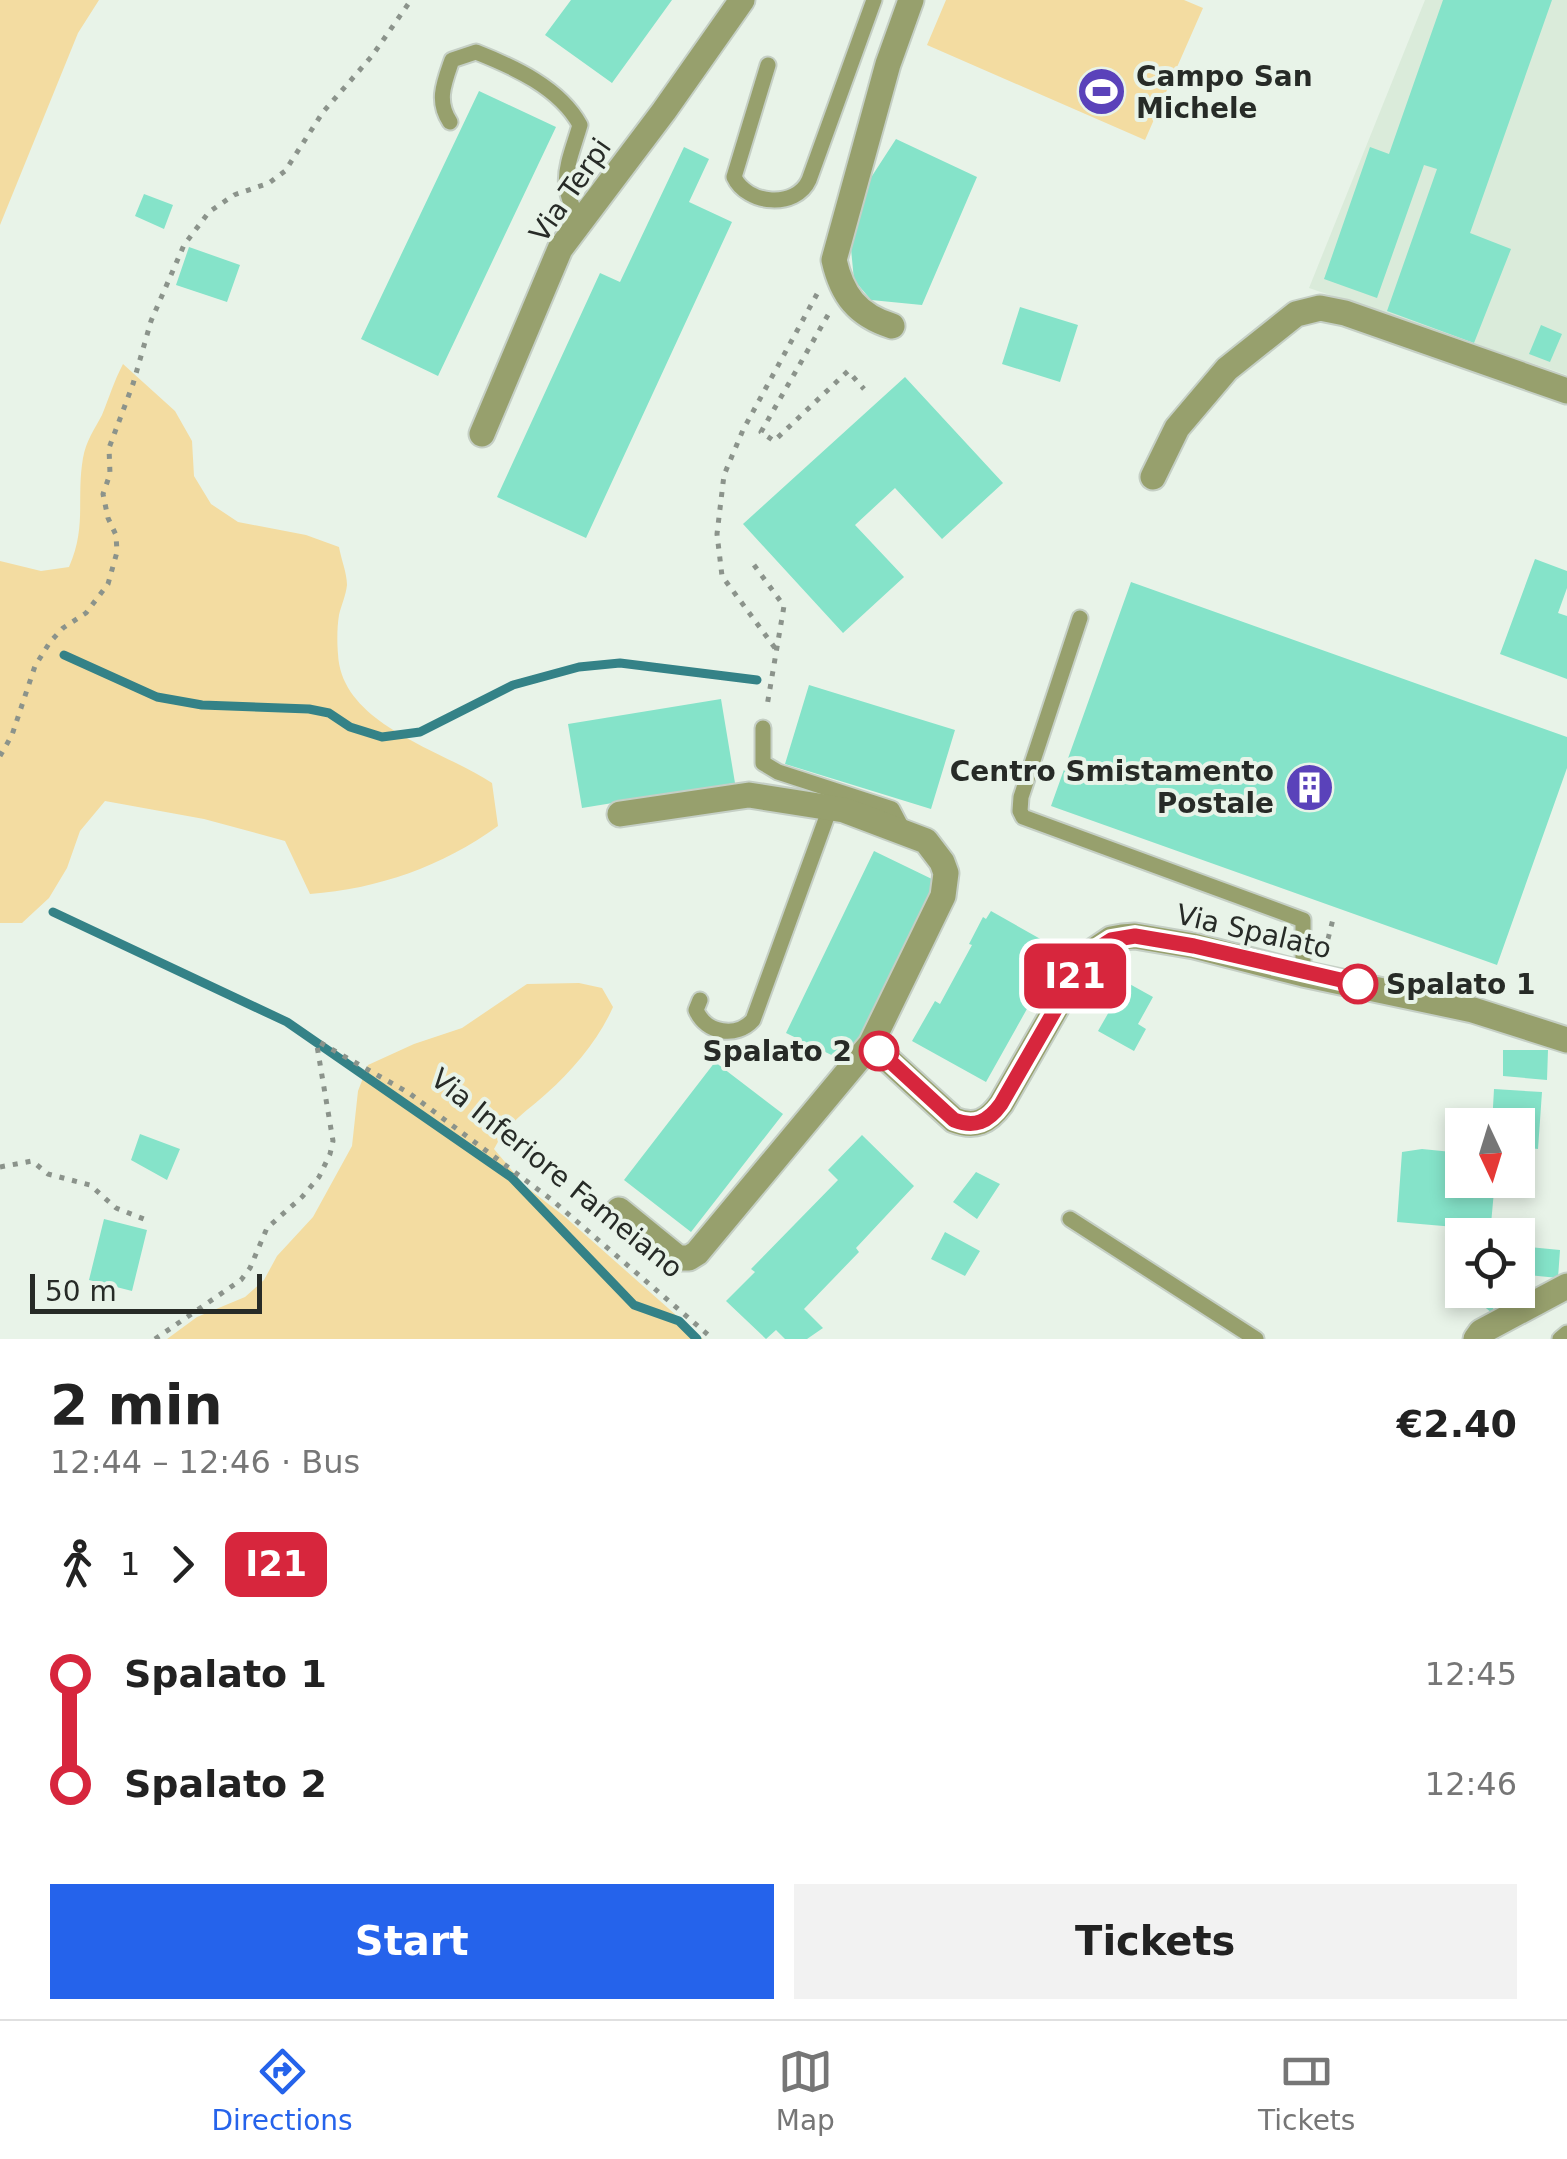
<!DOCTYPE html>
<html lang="en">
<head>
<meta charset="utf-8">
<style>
  :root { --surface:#fff; --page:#f2f2f2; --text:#222; --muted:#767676; --line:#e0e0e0; --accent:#2563eb }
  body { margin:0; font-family:"DejaVu Sans",sans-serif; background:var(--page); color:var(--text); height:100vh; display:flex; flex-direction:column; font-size:38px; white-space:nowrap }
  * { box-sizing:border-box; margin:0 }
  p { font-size:32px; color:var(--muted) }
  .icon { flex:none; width:55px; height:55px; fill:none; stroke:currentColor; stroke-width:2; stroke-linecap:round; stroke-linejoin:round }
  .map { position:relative; height:1339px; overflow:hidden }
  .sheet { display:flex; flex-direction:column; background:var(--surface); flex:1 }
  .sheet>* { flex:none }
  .badge { padding:0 20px; border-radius:15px; font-size:35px; line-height:65px }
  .needle { width:65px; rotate:176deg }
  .controls { position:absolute; left:1445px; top:1108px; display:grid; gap:20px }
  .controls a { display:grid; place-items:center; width:90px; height:90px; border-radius:0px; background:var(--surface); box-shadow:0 5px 15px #0003; font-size:50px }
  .scale { position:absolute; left:30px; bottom:25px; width:232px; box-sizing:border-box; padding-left:10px; border:5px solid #272b27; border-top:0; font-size:28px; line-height:35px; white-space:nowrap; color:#272b27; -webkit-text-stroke:8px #e8f3e8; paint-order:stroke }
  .map>.badge { position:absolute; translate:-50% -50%; box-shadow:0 0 0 5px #fff }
  .legs { display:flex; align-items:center; gap:15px; height:110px; padding:0 50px; font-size:32px }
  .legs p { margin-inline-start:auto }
  .overview { display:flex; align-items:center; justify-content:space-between; height:170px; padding:0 50px }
  h1 { font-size:55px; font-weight:800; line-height:75px }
  .cta { display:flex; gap:20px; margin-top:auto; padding:20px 50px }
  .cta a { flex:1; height:115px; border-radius:0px; background:var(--accent); color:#fff; font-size:40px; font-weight:800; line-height:115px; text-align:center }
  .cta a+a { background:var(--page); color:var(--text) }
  ul { padding:0 50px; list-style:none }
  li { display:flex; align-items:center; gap:35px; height:110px; font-size:38px }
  li i { display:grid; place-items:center; width:15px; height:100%; margin:0 12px; background:currentColor }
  li i::after { content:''; width:25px; height:25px; margin:-12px; border:8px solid; border-radius:50%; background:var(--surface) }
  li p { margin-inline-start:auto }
  li:first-child i { background:linear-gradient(#0000 50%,currentColor 0) }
  li:last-child i { background:linear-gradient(currentColor 50%,#0000 0) }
  .tabs { display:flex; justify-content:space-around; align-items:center; height:140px; border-top:2px solid var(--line); background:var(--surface); font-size:28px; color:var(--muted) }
  .tabs a { display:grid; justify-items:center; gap:5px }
  .tabs .current { color:var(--accent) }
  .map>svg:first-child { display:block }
  .built { fill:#daebda }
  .green { fill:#f3dca1 }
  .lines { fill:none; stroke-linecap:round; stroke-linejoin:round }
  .stream { stroke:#348287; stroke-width:9 }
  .building { fill:#85e3c9 }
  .lane-casing { stroke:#c5cfc5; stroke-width:19 }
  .street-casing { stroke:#c5cfc5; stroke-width:29 }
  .path { stroke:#8b938b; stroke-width:5; stroke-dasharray:5 8; stroke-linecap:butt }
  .lane { stroke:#97a06d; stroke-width:15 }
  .street { stroke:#97a06d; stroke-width:25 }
  .line-1-casing { stroke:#fff; stroke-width:22 }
  .line-1 { stroke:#d7263d; stroke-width:15 }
  .stop-1-dot { fill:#fff; stroke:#d7263d; stroke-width:5 }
  .labels { text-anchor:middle; stroke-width:8; stroke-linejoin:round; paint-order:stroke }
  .poi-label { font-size:28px; font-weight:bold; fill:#272b27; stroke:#e8f3e8; text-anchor:start }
  .street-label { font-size:28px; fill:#272b27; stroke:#e8f3e8 }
  .stop-label { font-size:28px; font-weight:bold; fill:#272b27; stroke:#e8f3e8; text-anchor:start }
</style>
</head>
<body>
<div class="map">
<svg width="1567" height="1339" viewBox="0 0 1567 1339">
  <rect width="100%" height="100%" fill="#e8f3e8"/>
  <path class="built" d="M1425 0H1567V375L1309 288Z"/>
  <path class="green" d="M0 0H99L78 33 0 225Z
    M946 0H1184L1203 8 1145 140 927 45Z
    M123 364 175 411 192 441 194 476 211 504 238 522 306 535 339 547C341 559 347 573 347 585 346 595 341 606 339 615 337 627 337 642 338 654 341 725 443 750 492 783L498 826C443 866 378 889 310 894L285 841 204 819 105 801 80 831 67 868 49 898 22 923H0V561L41 571 69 567C87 526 76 499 83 458 86 441 94 430 102 415 109 398 114 381 123 364Z
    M579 983 602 988 613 1007C599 1039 573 1070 547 1093 526 1112 507 1123 494 1149L525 1186 564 1216 703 1339H167L197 1317 245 1297 264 1280 277 1256 313 1217 352 1146 358 1091 368 1065 414 1044 462 1028 527 984Z"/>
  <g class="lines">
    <path class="stream" d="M64 655 157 697 202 705 309 709 329 713 350 727 382 737 420 732 513 685 579 667 620 663 757 680
      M53 912 287 1022 511 1177 634 1305 679 1321 697 1339"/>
  </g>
  <path class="building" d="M571 0H672L612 83 545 35Z
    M1443 0H1552L1470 233 1511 249 1474 343 1387 311 1437 169 1424 165 1377 298 1324 279 1370 147 1389 154Z
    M479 91 556 127 438 376 361 339Z
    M896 139 977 177 922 305 871 300 854 280 849 228 859 196Z
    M684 147 709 159 689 202 732 222 586 538 497 497 600 273 620 282Z
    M144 194 173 205 164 229 135 216Z
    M189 247 240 265 227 302 176 285Z
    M1020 307 1078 325 1060 382 1002 364Z
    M1541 325 1562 334 1550 362 1529 354Z
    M905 377 1003 483 942 539 895 488 855 525 904 577 843 633 743 524Z
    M1535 559 1567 571V588L1558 613 1567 616V679L1500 654Z
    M1131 582 1567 737V768L1497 965 1051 806Z
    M809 685 955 730 931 809 785 764Z
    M721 699 735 783 582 808 568 724Z
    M874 851 936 881 848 1063 786 1033Z
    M991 911 1060 950 986 1082 912 1041 935 1001 940 1004 972 945 969 944 983 917 986 919Z
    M1126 982 1153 997 1138 1024 1146 1029 1134 1051 1098 1031Z
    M1503 1050H1548L1547 1080 1503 1076Z
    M715 1062 783 1114 691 1232 624 1180Z
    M1494 1089 1542 1092 1538 1149 1518 1147V1125H1492Z
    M140 1134 180 1149 167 1180 131 1160Z
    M862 1135 914 1186 856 1248 859 1252 804 1309 823 1328 807 1339H785L776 1330 766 1339 726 1301 755 1272 751 1269 838 1180 828 1170Z
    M1422 1149 1462 1153V1180H1495L1490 1235H1478V1229L1397 1222 1402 1152Z
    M976 1172 1000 1184 977 1219 953 1202Z
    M104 1219 147 1230 132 1291 89 1280Z
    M945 1232 980 1251 965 1276 931 1259Z
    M1518 1246 1560 1250 1558 1278 1528 1275 1527 1286 1518 1285Z
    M1472 1290H1499L1492 1313 1471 1296Z"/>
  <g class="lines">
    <defs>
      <path id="lane" d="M768 65 734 177C747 205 796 209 809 180L874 0
        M450 122C436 101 444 83 452 60L476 52C514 67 560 88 580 125 568 166 556 183 581 223
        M1080 618 1021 797 1020 811 1023 817 1303 920V974
        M763 728V763L778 772 892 809 905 834
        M700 1000 696 1010C706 1034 737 1038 753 1020L830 808
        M1070 1219 1256 1339
        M1560 1339 1567 1333"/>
      <path id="street" d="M892 326C857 315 842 295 834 260L888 64 911 0
        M482 434 560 249 664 111 742 0
        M1153 477 1177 428 1227 369 1296 314 1320 308 1345 313 1567 391
        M871 1044 954 1120C975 1128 988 1122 1001 1104L1086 956 1111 939 1122 937 1135 936 1194 946 1303 974 1473 1010 1567 1040
        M619 1210 678 1258H689L697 1253 871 1044 943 896 946 873 942 862 926 841 844 810 749 795 620 814
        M1476 1339 1481 1332 1567 1286"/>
    </defs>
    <use href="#lane" class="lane-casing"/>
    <use href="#street" class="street-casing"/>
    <path class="path" d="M828 315 761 432 774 441 848 371 864 389
      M754 565 784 606 767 706
      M775 648 722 576 717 534 724 475 743 430 817 294
      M0 756 12 735 35 666 50 642 63 628 86 613 108 584 117 552 116 535 108 518 103 494 110 474 109 448 133 384 151 321 184 245 209 212 234 195 269 183 285 171 323 112 372 56 411 0
      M1328 939 1334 915
      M0 1167 32 1161 48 1174 90 1185 116 1208 149 1221
      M155 1339 241 1280 250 1268 267 1228 302 1197 319 1177 330 1154 333 1141 317 1046 319 1042 409 1093 552 1200 713 1339"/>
    <use href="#lane" class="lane"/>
    <use href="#street" class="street"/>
  </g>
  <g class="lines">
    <defs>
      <path id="line-1" d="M879 1051 954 1120C975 1128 988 1122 1001 1104L1086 956 1111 940 1135 936 1194 946 1358 984"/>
    </defs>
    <use href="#line-1" class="line-1-casing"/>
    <use href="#line-1" class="line-1"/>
  </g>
  <defs>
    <symbol id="stadium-disc" viewBox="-11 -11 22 22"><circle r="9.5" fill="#5a42ba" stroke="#e8f3e8"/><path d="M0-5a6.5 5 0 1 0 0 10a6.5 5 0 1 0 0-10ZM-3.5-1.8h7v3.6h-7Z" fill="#fff"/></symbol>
    <symbol id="building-disc" viewBox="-11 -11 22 22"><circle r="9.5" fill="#5a42ba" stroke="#e8f3e8"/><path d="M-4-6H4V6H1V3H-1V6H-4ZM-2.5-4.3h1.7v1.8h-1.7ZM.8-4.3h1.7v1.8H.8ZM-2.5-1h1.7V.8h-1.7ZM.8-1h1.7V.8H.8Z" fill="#fff"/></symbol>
  </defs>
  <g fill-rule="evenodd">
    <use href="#stadium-disc" x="1074" y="64" width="55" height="55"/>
    <use href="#building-disc" x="1282" y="760" width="55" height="55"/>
  </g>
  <g class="stop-1-dot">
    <circle cx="1358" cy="984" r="18"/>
    <circle cx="879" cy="1051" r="18"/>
  </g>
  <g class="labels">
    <g class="poi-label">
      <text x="1136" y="86">Campo San<tspan x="1136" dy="32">Michele</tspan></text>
      <text x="1274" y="781" text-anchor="end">Centro Smistamento<tspan x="1274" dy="32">Postale</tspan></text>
    </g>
    <g class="street-label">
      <text transform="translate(570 190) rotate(-55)" y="10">Via Terpi</text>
      <text transform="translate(1254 931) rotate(13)" y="10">Via Spalato</text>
      <text transform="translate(557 1173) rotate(39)" y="10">Via Inferiore Fameiano</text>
    </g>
    <g class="stop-label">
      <text x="1386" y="994">Spalato 1</text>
      <text x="852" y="1061" text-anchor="end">Spalato 2</text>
    </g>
  </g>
</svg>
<div class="controls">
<a><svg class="needle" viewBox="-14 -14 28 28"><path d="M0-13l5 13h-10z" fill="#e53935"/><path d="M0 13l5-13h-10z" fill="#767676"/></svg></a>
<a><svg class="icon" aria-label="locate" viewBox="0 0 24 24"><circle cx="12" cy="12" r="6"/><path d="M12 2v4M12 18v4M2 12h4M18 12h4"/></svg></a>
</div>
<div class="scale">50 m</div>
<b class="badge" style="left:1075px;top:976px;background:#d7263d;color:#fff">I21</b>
</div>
<section class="sheet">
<div class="overview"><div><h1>2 min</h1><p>12:44 – 12:46 · Bus</p></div><b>€2.40</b></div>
<div class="legs"><svg class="icon" aria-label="walk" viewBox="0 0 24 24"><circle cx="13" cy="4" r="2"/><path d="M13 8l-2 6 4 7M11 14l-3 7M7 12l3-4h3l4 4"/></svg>1<svg class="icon" aria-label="forward" viewBox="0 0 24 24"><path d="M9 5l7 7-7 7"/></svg><b class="badge" style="background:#d7263d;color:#fff">I21</b></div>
<ul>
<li><i style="color:#d7263d"></i><b>Spalato 1</b><p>12:45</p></li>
<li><i style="color:#d7263d"></i><b>Spalato 2</b><p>12:46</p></li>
</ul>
<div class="cta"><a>Start</a><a>Tickets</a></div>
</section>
<nav class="tabs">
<a class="current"><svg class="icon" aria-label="directions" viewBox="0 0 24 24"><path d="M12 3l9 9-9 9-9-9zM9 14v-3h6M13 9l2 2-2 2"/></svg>Directions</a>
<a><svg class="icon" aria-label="map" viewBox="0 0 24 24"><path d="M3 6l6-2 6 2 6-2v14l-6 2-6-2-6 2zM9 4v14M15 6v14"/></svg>Map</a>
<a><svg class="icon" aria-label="tickets" viewBox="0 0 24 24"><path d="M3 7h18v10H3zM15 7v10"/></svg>Tickets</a>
</nav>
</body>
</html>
